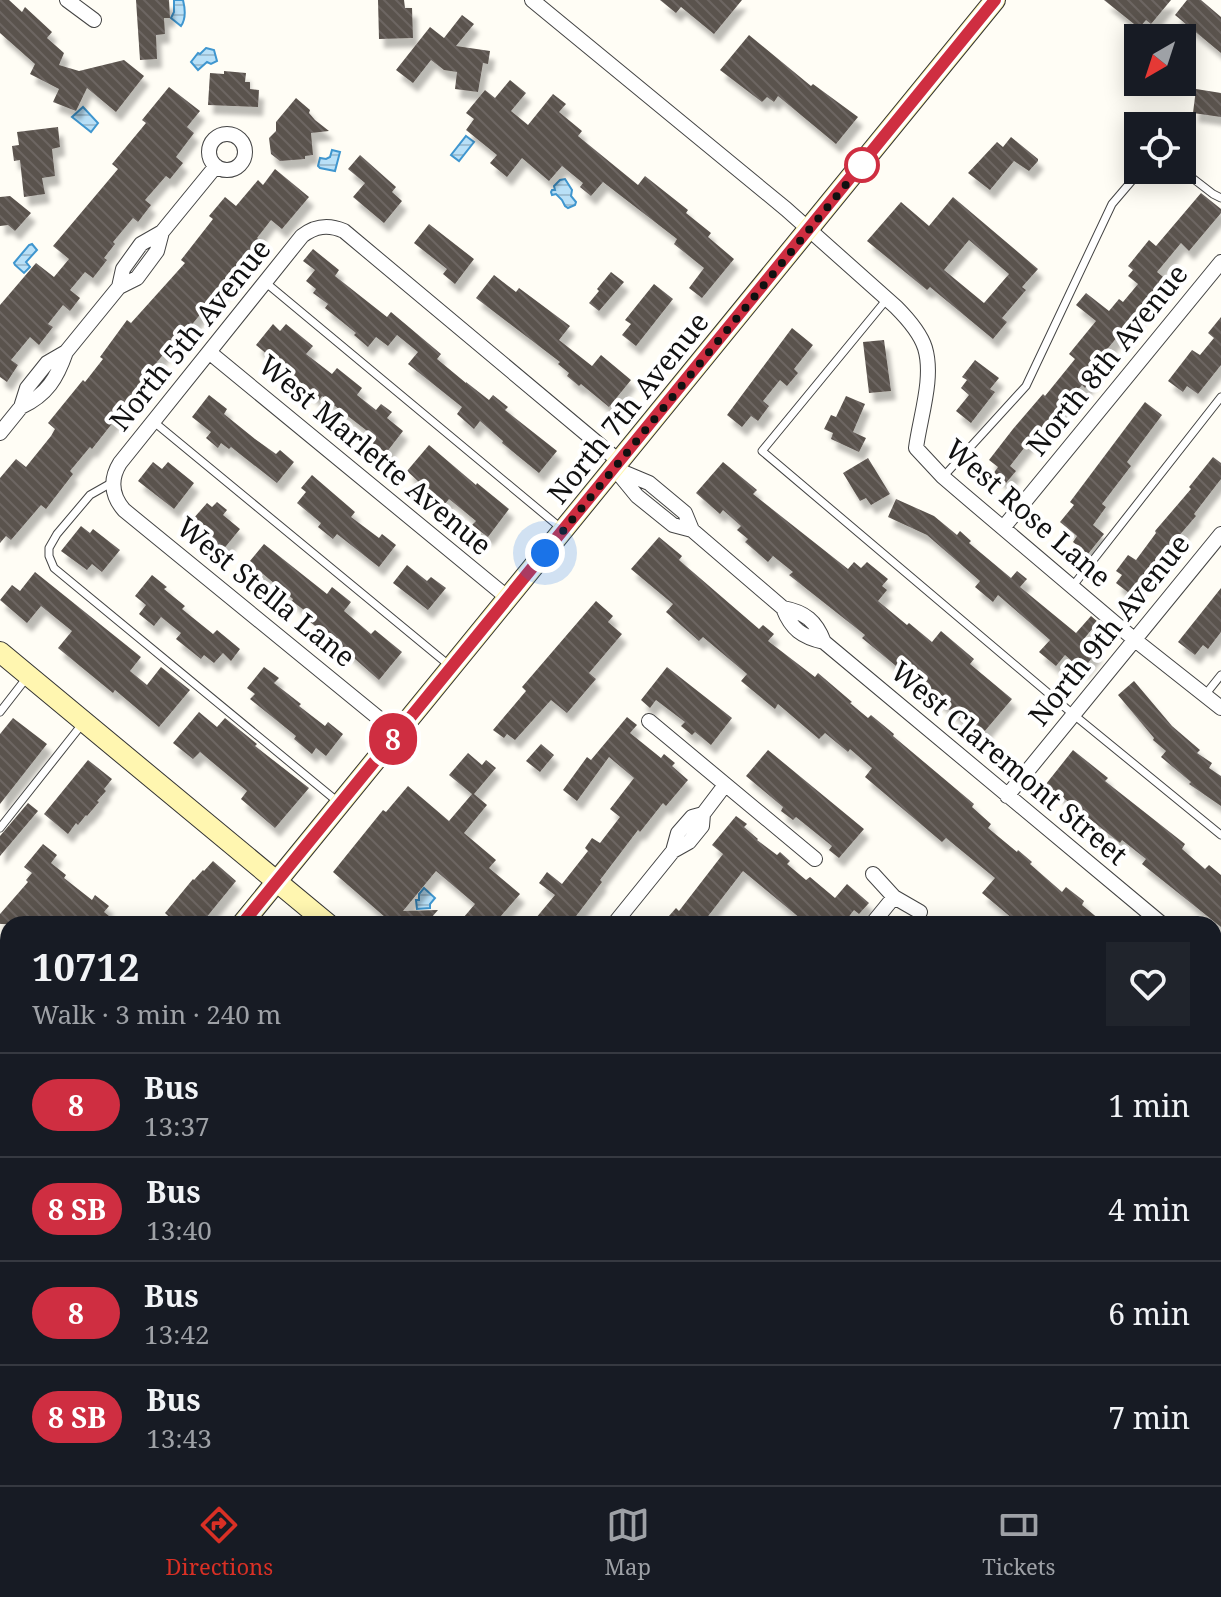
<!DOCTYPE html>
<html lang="en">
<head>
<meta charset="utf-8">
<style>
  :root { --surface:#171b24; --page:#20242c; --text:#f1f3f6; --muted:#9ea1a6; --line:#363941; --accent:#d93025 }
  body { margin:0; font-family:"Noto Serif",serif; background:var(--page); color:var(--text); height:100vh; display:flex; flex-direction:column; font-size:30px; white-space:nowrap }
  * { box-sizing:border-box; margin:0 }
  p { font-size:26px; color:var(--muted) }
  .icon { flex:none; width:44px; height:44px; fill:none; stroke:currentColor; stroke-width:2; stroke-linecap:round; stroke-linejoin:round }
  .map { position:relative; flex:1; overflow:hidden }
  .details { position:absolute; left:0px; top:916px; width:1222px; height:570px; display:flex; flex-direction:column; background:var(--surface); border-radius:24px 24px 0 0; box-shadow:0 4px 20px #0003 }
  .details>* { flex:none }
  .badge { padding:0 16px; border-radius:26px; font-size:28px; line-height:52px }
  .needle { width:52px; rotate:219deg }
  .buttons { position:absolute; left:1124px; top:24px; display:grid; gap:16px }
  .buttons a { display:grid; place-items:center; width:72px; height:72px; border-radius:0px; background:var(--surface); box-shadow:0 4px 20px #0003; font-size:40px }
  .you { position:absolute; width:40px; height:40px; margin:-20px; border:6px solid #fff; border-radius:50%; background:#1a73e8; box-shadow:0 0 0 12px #1a73e833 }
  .map>.badge { position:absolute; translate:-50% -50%; box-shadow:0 0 0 4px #fff }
  .round { display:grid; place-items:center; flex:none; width:84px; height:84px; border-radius:0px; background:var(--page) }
  .summary { display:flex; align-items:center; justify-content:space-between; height:136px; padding:0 32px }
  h1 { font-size:38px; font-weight:700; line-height:60px }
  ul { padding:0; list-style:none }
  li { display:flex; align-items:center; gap:24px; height:104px; padding:0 32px; border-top:2px solid var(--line) }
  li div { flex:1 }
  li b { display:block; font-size:30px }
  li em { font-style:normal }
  li .badge { min-width:88px; font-weight:700; text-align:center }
  .tabs { display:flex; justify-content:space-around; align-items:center; height:112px; border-top:2px solid var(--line); background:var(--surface); font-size:22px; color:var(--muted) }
  .tabs a { display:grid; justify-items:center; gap:4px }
  .tabs .current { color:var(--accent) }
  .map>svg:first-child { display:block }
  .grass { fill:#d5ebbd }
  .water { fill:url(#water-rules); stroke:#3f96cf; stroke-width:2 }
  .building { fill:url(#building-back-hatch); fill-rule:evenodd; filter:url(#shadow) }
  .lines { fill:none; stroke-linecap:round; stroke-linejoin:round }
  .lane-casing { stroke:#444; stroke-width:9 }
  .street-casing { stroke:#444; stroke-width:16 }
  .secondary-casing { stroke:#333; stroke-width:22 }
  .lane { stroke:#fff; stroke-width:7 }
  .street { stroke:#fff; stroke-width:14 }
  .secondary { stroke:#fff6b0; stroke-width:20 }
  .line-casing { stroke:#fff; stroke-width:18 }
  .line { stroke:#cf2e41; stroke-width:12 }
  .walk { stroke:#111; stroke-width:8; stroke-dasharray:0 14.4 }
  .stop-dot { fill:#fff; stroke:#cf2e41; stroke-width:4 }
  .labels { text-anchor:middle; stroke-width:8; stroke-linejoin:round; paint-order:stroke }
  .street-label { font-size:28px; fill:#111; stroke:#fff }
</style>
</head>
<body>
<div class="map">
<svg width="1221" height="1485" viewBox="0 0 1221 1485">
  <defs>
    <pattern id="water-rules" width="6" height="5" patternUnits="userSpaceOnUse" patternTransform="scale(2)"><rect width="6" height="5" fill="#b9e0f7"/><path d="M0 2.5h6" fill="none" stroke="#9ebfd3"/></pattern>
    <pattern id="building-back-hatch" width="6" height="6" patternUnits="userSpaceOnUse" patternTransform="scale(2)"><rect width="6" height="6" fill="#5a524d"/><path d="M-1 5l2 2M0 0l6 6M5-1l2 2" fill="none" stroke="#6d6662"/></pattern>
    <filter id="shadow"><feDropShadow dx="5" dy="9" stdDeviation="2" flood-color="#0004"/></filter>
  </defs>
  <rect width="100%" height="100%" fill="#fffdf5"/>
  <path class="grass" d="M1221 1087V1359L1214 1353V1096Z"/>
  <path class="water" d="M174 0H183C185 8 186 19 181 26L171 18 174 12Z
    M206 48 214 50 217 61 211 64 207 62 198 70 191 62 198 53 200 54Z
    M83 107 98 123 91 132 72 117Z
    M466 136 474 142 459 161 451 155Z
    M332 150 340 152 335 171 320 168 318 166 320 158 326 159 330 157Z
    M565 179 572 190 571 196 576 202 575 205 568 208 565 206 562 200 556 194 552 195 551 192 552 190H555L554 186 560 180Z
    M32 244 37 250 26 262 30 267 24 273 15 265 14 263 29 245Z
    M424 888 435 898 430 904V908L417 909 416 900H419V894Z"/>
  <path class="building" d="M0 0H9L22 12 25 7 52 32 47 38 64 53 59 65 79 71 124 60 144 76 116 112 87 88 76 111 53 102 59 89 30 74 35 64 0 33Z
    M136 0H169L170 18H164L165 34 156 35 157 59 140 60Z
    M378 0H404L405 8H412L413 38 379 39Z
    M660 0H742L714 34 681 7 676 13Z
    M1104 0H1171L1151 24 1146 20 1139 28Z
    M1187 0H1201L1221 17V53L1175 15Z
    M462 15 474 24 456 46 490 51 488 64 483 63 478 92 455 89 457 72 444 70 431 60 413 83 396 70 430 27 444 38Z
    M749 35 811 86 813 84 858 117 836 144 778 96 774 102 767 97 762 102 720 70Z
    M224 71 246 73 245 82H250V89L259 90 258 107 208 105 210 73 224 74Z
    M510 80 526 93 511 111 528 125 553 94 566 104 559 112 582 131 578 136 638 185 645 176 688 210 686 213 711 233 708 237 734 259 702 298 689 288 704 268 674 244 677 239 603 182 591 196 580 187 583 183 562 166 549 181 522 158 507 177 490 163 497 155 466 130 474 119 466 113 485 90 495 98Z
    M169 87 200 111 187 127 194 133 176 157 183 163 170 179 166 176 145 200 151 205 138 222 133 218 113 242 115 244 104 258 107 260 93 278 85 272 70 290 80 298 70 311 63 305 48 324 53 327 39 345 30 337 11 360 18 365 7 382 0 377V305L36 263 54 277 69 259 53 246 118 169 112 164 146 123 142 120Z
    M1196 89 1221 93V117L1193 113Z
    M296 98 310 110 309 113 315 120 329 131 311 133 313 155 305 156V159L280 161 271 154 269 138 276 131V122Z
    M58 127 60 147 52 149 55 176 42 178 45 194 24 197 20 160 14 161 12 146 19 145 17 132Z
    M1011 137 1038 159V161L1029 171 1014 161 990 190 968 173 997 142 1003 147Z
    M360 155 396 187 392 192 402 201 384 223 353 197 365 183 348 169Z
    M275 169 309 197 282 229 271 220 257 238 262 242 210 307 208 305 175 345 173 342 134 391 136 393 92 449 90 447 70 471 73 474 46 509 41 505 11 540 6 536 0 543V478L16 459 26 467 51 436 55 429 48 423 83 380 85 382 103 359 100 357 127 320 131 323 185 263 181 260 213 219 209 216 225 197 236 206 258 180 263 185Z
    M1201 193 1221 209V213L1189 251 1181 243 1157 272 1167 280 1136 319 1139 321 1124 341 1118 336 1090 370 1096 375 1085 388 1082 385 1043 432 1039 429 1010 466 1016 471 1006 483 993 474 998 467 989 460 1013 429 1043 394 1045 396 1075 359 1069 354 1096 321 1076 305 1086 293 1109 311 1119 299 1123 302 1138 284 1128 276 1133 270 1128 266 1149 240 1156 246Z
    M10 196 31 213 15 231 8 225 0 226V197Z
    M953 197 1038 269 1022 287 1026 290 1002 318 1007 322 993 339 930 287 927 290 867 241 901 202 929 226ZM969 240 1009 274 984 303 944 270Z
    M429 224 474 259 455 284 443 274 447 269 414 243Z
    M313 249 339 270 335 276 387 317 391 312 441 354 437 359 466 383V382L489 400 493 395 508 407 505 410 557 451 539 473 502 443 503 441 480 421 474 429 457 414 462 407 408 364 418 352 397 335 388 346 376 337 368 347 354 335 356 333 325 308 328 304 313 293 316 289 306 281 315 270 303 261Z
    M611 272 624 282 599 311 589 303 599 291 597 289Z
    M494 275 516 292 519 288 570 326 559 340 592 366 601 355 631 380 609 407 581 384 579 386 567 376 569 373 558 364 560 362 476 298Z
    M654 284 673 299 636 346 622 335 631 324 625 320Z
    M1221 317V365L1198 394 1187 386 1183 392 1168 381 1192 350 1200 355 1214 338 1208 333Z
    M273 324 280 331 286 324 313 346 306 354 332 374 337 368 362 388 357 395 376 410 381 404 392 412 387 418 403 431 386 453 371 442 375 437 322 396 319 400 304 389 306 387 256 345Z
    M792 328 813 345 794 369 798 373 787 386 780 380 763 401 769 406 758 421 751 416 742 427 727 415Z
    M884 340 891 391 869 393 863 342Z
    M975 360 999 378 990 389 995 392 971 423 956 411 969 395 961 388 967 380 962 377Z
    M209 395 227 409 224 414 255 439 276 454 280 450 294 462 277 483 231 447 229 449 221 443 218 448 206 438 211 432 192 417Z
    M846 396 865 404 853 432 866 438 859 452 831 439 833 433 824 429 831 415 836 417Z
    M1145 402 1162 415 1127 462 1131 466 1102 504 1106 507 1093 525 1104 534 1088 554 1073 542 1077 536 1060 522 1074 505 1070 502Z
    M429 445 476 485 477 483 509 509 488 537 472 525 476 521 449 499 444 505 407 471Z
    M1213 457 1221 463V479L1194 514 1196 516 1171 545 1133 596 1116 583 1122 575 1116 571 1128 555 1136 560 1156 533 1155 531 1191 489 1189 487Z
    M868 458 890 494 871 505 866 498 860 501 843 473Z
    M153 462 162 469 168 462 194 483 174 509 138 481Z
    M723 462 757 490 753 494 848 569 854 562 861 568 867 562 888 579 882 586 887 590 878 601 907 625 909 623 932 642 941 631 974 659 970 664 1012 699 978 739 966 730 969 726 862 638 865 635 789 575 793 572 773 556 768 562 745 542 748 539 737 530 741 526 723 510 720 514 696 493Z
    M312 475 355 512 351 517 379 538 382 534 396 545 379 567 337 534 333 539 318 527 321 523 297 503 306 492 301 488Z
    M896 499 934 516 957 535 960 531 971 541 969 543 1011 578 1017 571 1027 579 1020 587 1076 633 1091 616 1098 622 1083 640 1097 652 1082 670 1065 655 1056 666 1039 652 1050 640 998 595 993 602 975 587 980 581 927 535 888 517Z
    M217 502 227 510 223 515 240 529 222 551 207 539 210 534 193 519 207 503 212 507Z
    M81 526 90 533 93 529 120 550 102 572 92 564 87 570 61 551Z
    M659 537 682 556 679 560 730 604 759 629 763 625 774 634 768 641 815 677 818 673 852 702 850 703 868 718 871 715 894 734 893 736 974 804 972 807 991 824 988 828 1017 852 1018 850 1032 862 1030 864 1062 892 1066 887 1084 901 1082 905 1105 924H1019L982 893 995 878 946 838 942 842 865 777 872 768 850 749 848 752 825 733 819 739 778 704 775 709 741 681 747 674 703 637 699 641 666 612 673 604 631 569Z
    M264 544 327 594 332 587 351 602 344 611 371 634 375 630 402 652 379 680 338 644 310 622 313 617 292 601 293 599 263 574 259 579 245 567Z
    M407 565 427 581 431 577 446 588 428 610 393 583Z
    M35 572 141 657 130 671 147 685 161 667 190 690 159 727 115 690 113 693 58 648 72 631 41 606 27 623 0 600 12 585 20 591Z
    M152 575 167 587 164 589 185 606 182 609 213 634 217 630 240 649 231 661 223 653 214 663 204 655 201 659 176 639 181 633 161 617 154 626 139 614 146 605 135 596Z
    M1221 588V632L1208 649 1203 645 1195 655 1178 642Z
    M596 601 613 616 608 622 622 634 589 673 596 679 567 713 551 700 515 740 507 734 504 738 493 730 526 691 522 687Z
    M264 667 279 678 274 683 301 704 299 706 325 726 328 722 343 734 326 756 316 748 312 754 294 739 296 736 250 699 255 694 247 688Z
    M667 667 732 718 711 745 695 732 692 735 681 726 685 722 656 700 650 708 641 700Z
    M1134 681 1172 726 1200 750 1197 753 1212 763 1209 768 1221 776V806L1189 784 1191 782 1161 757 1166 751 1153 740 1154 738 1118 695Z
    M199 712 217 727 225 718 257 744 255 746 309 788 275 828 241 799 247 791 200 752 193 759 173 743Z
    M627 717 637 725 630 733 661 758 664 754 675 763 672 766 688 780 666 806 663 803 640 832 638 830 600 880 602 882 570 924H531L555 895 539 883 547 872 562 884 588 851 585 848 592 838 600 843 620 817 610 809 634 778 609 757 577 801 563 790 587 757 591 760Z
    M13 718 47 744 0 804V734Z
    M541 744 554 755 540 772 526 761Z
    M768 750 864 829 839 858 829 850 832 846 796 817 793 820 781 811 783 807 746 776Z
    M1073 750 1108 778 1105 781 1185 844 1182 849 1205 869 1209 865 1221 875V927L1142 864 1146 859 1122 840 1120 843 1046 784Z
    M468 753 482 765 486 760 496 768 474 794 487 805 464 833 496 860 489 868 520 894 494 924H458L475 904 436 871 403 911 438 910 426 924H393L333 872 383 810 386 812 408 786 449 821 472 794 449 775Z
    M88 760 112 779 104 789 106 791 97 801 99 802 87 816 86 815 78 825 76 823 68 834 44 814Z
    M28 803 38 811 0 856V836Z
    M736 816 747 824 744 827 758 839 757 840 777 855 780 852 790 861 787 864 806 880 810 877 835 898 847 884 869 903 859 914 854 910 843 924H807L743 871 702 924H662L676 908 679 911 723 854 712 845Z
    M43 844 57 855 51 863 66 875 64 878 92 900 95 895 109 906 104 912 119 924H0V914L28 882 26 880 32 873 24 867Z
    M213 861 236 881 201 924H177L165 913 193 879 194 880 203 870 204 871Z"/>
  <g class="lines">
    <defs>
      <path id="lane" d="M1182 170 1213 194 1221 198
        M265 282 562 529
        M887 299 762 451 1074 715 1221 835
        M154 422 450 666
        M943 477 1026 386 1112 204 1141 170
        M113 482 90 495 57 534 49 548V556L54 568 338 802
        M1072 587 1221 397
        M1205 695 1221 675
        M0 712 28 676
        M0 828 83 723
        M0 1415 8 1405"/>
      <path id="street" d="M67 0 94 20
        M532 0 786 209 896 307C907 318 920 332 925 348 934 378 920 417 916 448L943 477 964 495 1135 640 1221 708
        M209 152a18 18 0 1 1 36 0a18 18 0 1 1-36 0Z
        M119 287 123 269 141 244 162 232 216 166
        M209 352 508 598
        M21 407C47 395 57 378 66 352
        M0 433 21 407 27 388 47 363 66 352 119 287 137 278 157 251 162 232
        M614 468 637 496 673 525 692 530 783 608C791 629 802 637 824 642L1162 924
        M618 470 649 483 685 513 692 530
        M1003 528 1221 262
        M783 608C805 612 816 621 824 642
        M649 721 815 859
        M398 734 124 510C111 495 110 479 120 463L302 236C315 226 328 224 344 231L620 462
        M1007 796 1221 534
        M673 851 678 833 692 817 703 814 725 785
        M873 874 894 897 920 912
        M614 924 673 851 689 842 702 826 703 814
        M872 924 894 897
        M1214 968 1221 973
        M1214 1447 1221 1453
        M1040 1478 1044 1485
        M62 1485 67 1478
        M766 1485 772 1478"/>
      <path id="secondary" d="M0 652 328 924
        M242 924 995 0
        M0 1224 8 1214
        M985 1478 993 1485"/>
    </defs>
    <use href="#lane" class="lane-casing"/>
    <use href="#street" class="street-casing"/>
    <use href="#secondary" class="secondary-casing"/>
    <use href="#lane" class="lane"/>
    <use href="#street" class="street"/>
    <use href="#secondary" class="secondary"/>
  </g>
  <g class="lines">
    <defs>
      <path id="line" d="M242 924 995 0"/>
    </defs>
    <use href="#line" class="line-casing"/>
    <use href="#line" class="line"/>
    <path class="walk" d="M545 553 862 165"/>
  </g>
  <circle class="stop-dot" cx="862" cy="165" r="16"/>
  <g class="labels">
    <g class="street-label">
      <text transform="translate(190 335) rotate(-51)" y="10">North 5th Avenue</text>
      <text transform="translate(1107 360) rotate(-51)" y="10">North 8th Avenue</text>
      <text transform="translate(628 408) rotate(-51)" y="10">North 7th Avenue</text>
      <text transform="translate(375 455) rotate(40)" y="10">West Marlette Avenue</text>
      <text transform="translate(1028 513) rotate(41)" y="10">West Rose Lane</text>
      <text transform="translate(266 592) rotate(39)" y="10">West Stella Lane</text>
      <text transform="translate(1109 630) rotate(-51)" y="10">North 9th Avenue</text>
      <text transform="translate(1009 763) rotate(40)" y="10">West Claremont Street</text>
    </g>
  </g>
</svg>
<div class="buttons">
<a><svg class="needle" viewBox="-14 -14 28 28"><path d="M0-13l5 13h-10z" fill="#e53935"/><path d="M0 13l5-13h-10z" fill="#9ea1a6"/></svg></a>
<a><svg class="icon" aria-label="locate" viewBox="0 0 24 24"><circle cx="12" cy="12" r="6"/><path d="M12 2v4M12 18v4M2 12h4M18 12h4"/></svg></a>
</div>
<div class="you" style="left:545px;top:553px"></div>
<b class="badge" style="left:393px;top:739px;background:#cf2e41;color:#fff">8</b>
<section class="details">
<div class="summary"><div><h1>10712</h1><p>Walk · 3 min · 240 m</p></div><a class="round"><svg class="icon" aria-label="heart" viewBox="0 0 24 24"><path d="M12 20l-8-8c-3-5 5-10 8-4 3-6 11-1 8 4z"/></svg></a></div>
<ul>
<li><span class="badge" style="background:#cf2e41;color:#fff">8</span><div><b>Bus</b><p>13:37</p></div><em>1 min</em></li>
<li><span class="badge" style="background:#cf2e41;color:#fff">8 SB</span><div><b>Bus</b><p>13:40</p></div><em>4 min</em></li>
<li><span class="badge" style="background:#cf2e41;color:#fff">8</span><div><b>Bus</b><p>13:42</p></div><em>6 min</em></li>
<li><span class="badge" style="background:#cf2e41;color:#fff">8 SB</span><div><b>Bus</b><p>13:43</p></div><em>7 min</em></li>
</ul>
</section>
</div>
<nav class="tabs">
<a class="current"><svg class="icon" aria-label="directions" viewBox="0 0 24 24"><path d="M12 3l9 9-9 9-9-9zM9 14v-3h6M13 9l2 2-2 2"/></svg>Directions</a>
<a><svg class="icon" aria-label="map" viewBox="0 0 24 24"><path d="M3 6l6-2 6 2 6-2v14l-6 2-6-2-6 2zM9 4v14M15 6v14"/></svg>Map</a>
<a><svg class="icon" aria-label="tickets" viewBox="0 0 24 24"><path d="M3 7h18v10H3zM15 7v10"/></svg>Tickets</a>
</nav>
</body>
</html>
